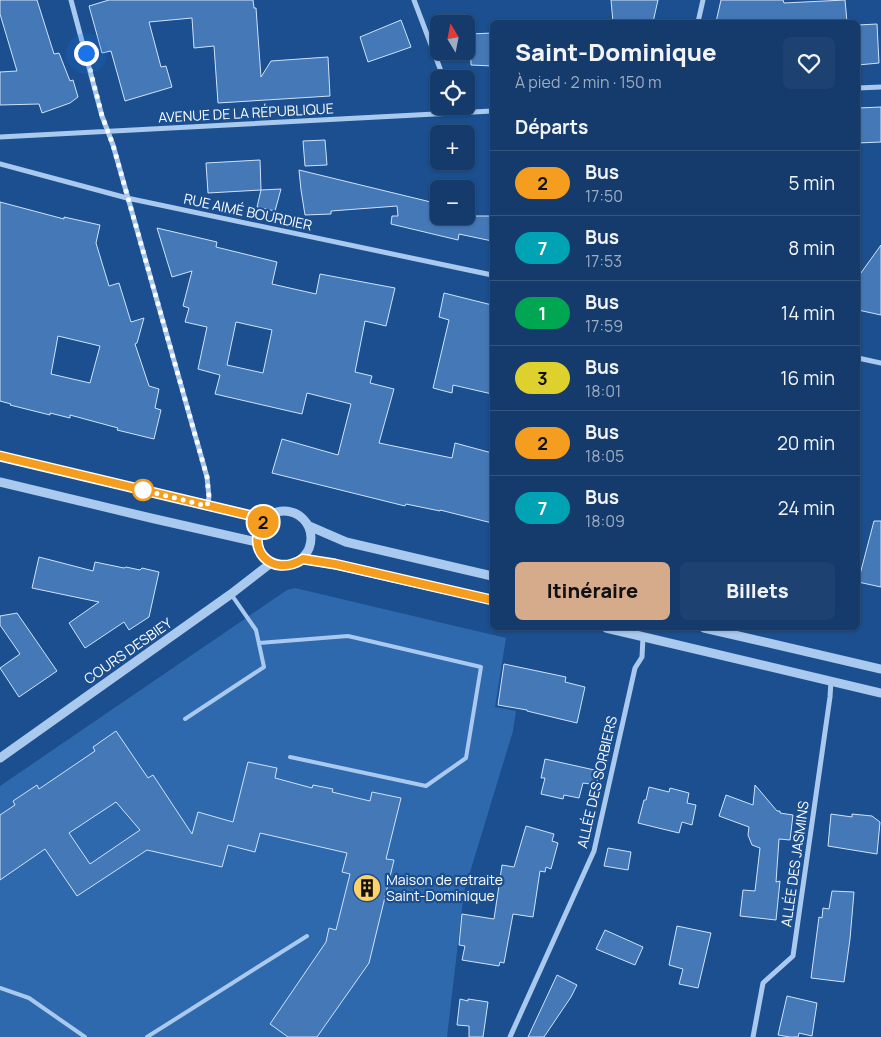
<!DOCTYPE html>
<html lang="fr">
<head>
<meta charset="utf-8">
<style>
  :root { --surface:#143b6b; --page:#1d4271; --text:#f1f3f6; --muted:#9dadc1; --line:#33557e; --accent:#d6ab8b }
  body { margin:0; font-family:Manrope,sans-serif; background:var(--page); color:var(--text); height:100vh; display:flex; flex-direction:column; font-size:19px; white-space:nowrap }
  * { box-sizing:border-box; margin:0 }
  p { font-size:16px; color:var(--muted) }
  .icon { flex:none; width:28px; height:28px; fill:none; stroke:currentColor; stroke-width:2; stroke-linecap:round; stroke-linejoin:round }
  .map { position:relative; flex:1; overflow:hidden }
  .side { position:absolute; left:490px; top:20px; width:370px; height:610px; display:flex; flex-direction:column; background:var(--surface); border-radius:8px; box-shadow:0 1px 4px #0004,0 0 0 1px var(--line) }
  .side>* { flex:none }
  .badge { padding:0 10px; border-radius:16px; font-size:18px; line-height:32px }
  .needle { width:32px; rotate:350deg }
  .tools { position:absolute; left:430px; top:15px; display:grid; gap:10px }
  .tools a { display:grid; place-items:center; width:45px; height:45px; border-radius:8px; background:var(--surface); box-shadow:0 1px 4px #0004,0 0 0 1px var(--line); font-size:25px }
  .you { position:absolute; width:25px; height:25px; margin:-12px; border:4px solid #fff; border-radius:50%; background:#1a73e8; box-shadow:0 0 0 8px #1a73e833 }
  .map>.badge { position:absolute; translate:-50% -50%; box-shadow:0 0 0 2px #fff }
  h2 { padding:0 25px; font-size:19px; line-height:45px }
  .round { display:grid; place-items:center; flex:none; width:52px; height:52px; border-radius:8px; background:var(--page) }
  .summary { display:flex; align-items:center; justify-content:space-between; height:85px; padding:0 25px }
  h1 { font-size:24px; font-weight:800; line-height:38px }
  .primary-button { display:flex; gap:10px; margin-top:auto; padding:10px 25px }
  .primary-button a { flex:1; height:58px; border-radius:8px; background:var(--accent); color:#111; font-size:20px; font-weight:800; line-height:58px; text-align:center }
  .primary-button a+a { background:var(--page); color:var(--text) }
  ul { padding:0; list-style:none }
  li { display:flex; align-items:center; gap:15px; height:65px; padding:0 25px; border-top:1px solid var(--line) }
  li div { flex:1 }
  li b { display:block; font-size:19px }
  li em { font-style:normal }
  li .badge { min-width:55px; font-weight:700; text-align:center }
  .map>svg:first-child { display:block }
  .green { fill:#2e69ad }
  .building { fill:#4478b7; stroke:#cfe3fa; fill-rule:evenodd }
  .lines { fill:none; stroke-linecap:round; stroke-linejoin:round }
  .service { stroke:#a9c9ee; stroke-width:4 }
  .minor { stroke:#a9c9ee; stroke-width:5 }
  .tertiary { stroke:#a9c9ee; stroke-width:9 }
  .line-casing { stroke:#fff; stroke-width:11 }
  .line { stroke:#f49d1e; stroke-width:8 }
  .walk { stroke:#fff; stroke-width:5; stroke-dasharray:0 9 }
  .stop-dot { fill:#fff; stroke:#f49d1e; stroke-width:2.5 }
  .labels { text-anchor:middle; stroke-width:4.5; stroke-linejoin:round; paint-order:stroke }
  .street-label { font-size:14px; fill:#fff; stroke:#1b4f8f }
  .poi-label { font-size:14px; fill:#fff; stroke:#1b4f8f; text-anchor:start }
</style>
</head>
<body>
<div class="map">
<svg width="881" height="1037" viewBox="0 0 881 1037">
  <rect width="100%" height="100%" fill="#1b4f8f"/>
  <path class="green" d="M295 588 506 638 495 707 516 711 513 731 464 892 447 1037H0V786L287 590Z"/>
  <path class="building" d="M0 0H37L54 54 59 53 70 81 73 80 78 97 70 103 42 113 39 104 0 105V72L17 71 0 14Z
    M109 0H253L254 8H256L261 77 271 61 328 57 330 96 218 103 214 46 194 48 192 18 149 22 161 67 166 66 172 87 125 101 111 51 102 53 89 6Z
    M611 0H658L653 22H613Z
    M721 0H783L784 3 845 0 847 22H716Z
    M401 20 411 47 368 62 360 37Z
    M877 24 879 63 858 65V25Z
    M492 33V66L471 65 470 34Z
    M881 107V142L858 143V108Z
    M325 140 327 165 305 166 303 141Z
    M260 160 261 190 208 193 206 163Z
    M299 170 439 204V216H492V241L459 234 458 240 391 224 392 216H398L397 206 331 211V214L305 215 301 190Z
    M281 189 275 211 257 207 261 190Z
    M0 202 64 219V217L100 225 96 243 109 286 119 283 131 322 144 318 137 343 135 344 149 386 159 389 155 408 161 410 154 439 117 430 118 428 70 415V418L50 413V415L10 405 11 404 0 401ZM58 336 100 346 90 383 51 374Z
    M157 228 217 242 216 247 277 262 272 284 316 294 320 274 395 288 386 326 365 321 355 372 372 376 370 383 394 389 379 443 452 458 455 443 492 453V523L440 510V511L406 504 405 506 272 473 282 439 338 455 351 404 307 393 302 414 215 394 220 375 198 369 207 327 185 322 189 308 183 306 192 271 172 277ZM236 322 272 330 263 373 227 365Z
    M881 245V315L858 310V277Z
    M444 293 492 305V394L453 385 452 393 433 388 449 320 439 317Z
    M874 521H881V587L858 582Z
    M39 557 93 571 95 562 124 568 126 567 140 570 142 568 159 572 149 617 129 630 124 622 85 648 69 623 99 602 32 588Z
    M17 613 57 671 19 697 0 668 20 654 0 625V616Z
    M504 664 566 677 565 682 585 687 577 723 527 711V710L498 705Z
    M116 731 148 778 153 775 192 834 198 812 233 822 248 762 277 768 275 778 312 788 313 785 333 789 332 792 370 801 372 792 401 798 386 859 394 860 369 963 317 1037H288L270 1024 326 942 329 928 336 930 350 874 342 872 347 853 260 833 255 852 228 845 222 867 147 850 77 896 45 849 0 880V815L15 805 13 801 37 785 39 789 95 751 93 747ZM116 802 140 830 90 864 69 833Z
    M545 759 599 771 597 785 583 783 579 798 564 795 563 799 541 794 545 778H541Z
    M755 785 777 811H780V813L793 815 790 840 779 839 776 882 780 881 776 920 740 916 743 890 755 891 760 848 752 845 748 835 749 827 719 816 726 795 753 805Z
    M649 787 669 792 670 788 689 793 687 803 696 805 692 825 682 822 679 833 638 823 644 800H646Z
    M831 814 852 817V814L872 816 880 822 877 854 828 846Z
    M526 826 554 834 552 841 558 843 551 869 546 867 545 872 540 871 533 917 513 914 504 963 500 962 499 966 462 960 465 946 459 945 462 914 494 919 502 865 514 867Z
    M608 848 631 852 628 870 604 866Z
    M832 891 854 892 850 939 844 982 811 978 819 917 822 918 823 908 829 909Z
    M677 926 711 933 698 988 679 984 683 969 669 965Z
    M605 930 643 947 635 965 596 949Z
    M557 975 577 985 571 997 544 1037H528Z
    M787 996 817 1003 812 1036 799 1033 798 1037H790L778 1035Z
    M460 999 468 1001V999L488 1002 483 1037H469V1026L457 1025Z"/>
  <g class="lines">
    <path class="service" d="M259 643 348 636 481 667 466 758 426 786 290 757
      M185 719 264 667 256 630 231 594
      M0 988 29 998 85 1037
      M147 1037 307 936"/>
    <path class="minor" d="M71 0 102 116 113 145 207 477 209 497 207 506
      M414 0 444 79
      M698 22 703 0
      M858 88 881 87
      M455 106 458 113
      M0 137 492 111
      M0 164 127 198 492 275
      M858 358 881 363
      M510 1037 594 851 635 668 642 657 643 637
      M753 1037 763 983 793 956 830 697 831 681"/>
    <path class="tertiary" d="M0 456 265 519
      M0 482 155 519 257 542
      M257 538a27 27 0 1 1 54 0a27 27 0 1 1-54 0Z
      M309 526 346 542 492 576
      M303 559 335 565 492 600
      M606 628 881 693
      M704 628 881 669
      M0 758 231 594 271 563"/>
  </g>
  <g class="lines">
    <defs>
      <path id="line" d="M0 456 265 519C243 548 272 579 303 559L335 564 492 600"/>
    </defs>
    <use href="#line" class="line-casing"/>
    <use href="#line" class="line"/>
    <path class="walk" d="M86 53 102 116 113 145 207 477 209 497 207 506 143 490"/>
  </g>
  <defs>
    <symbol id="building-disc" viewBox="-11 -11 22 22"><circle r="9.5" fill="#ffd166" stroke="#1b4f8f"/><path d="M-4-6H4V6H1V3H-1V6H-4ZM-2.5-4.3h1.7v1.8h-1.7ZM.8-4.3h1.7v1.8H.8ZM-2.5-1h1.7V.8h-1.7ZM.8-1h1.7V.8H.8Z" fill="#111"/></symbol>
  </defs>
  <g fill-rule="evenodd">
    <use href="#building-disc" x="351" y="872" width="32" height="32"/>
  </g>
  <circle class="stop-dot" cx="143" cy="490" r="10"/>
  <g class="labels">
    <g class="street-label">
      <text transform="translate(246 113) rotate(-3)" y="5">AVENUE DE LA RÉPUBLIQUE</text>
      <text transform="translate(248 212) rotate(12)" y="5">RUE AIMÉ BOURDIER</text>
      <text transform="translate(128 651) rotate(-35)" y="5">COURS DESBIEY</text>
      <text transform="translate(597 782) rotate(-77)" y="5">ALLÉE DES SORBIERS</text>
      <text transform="translate(795 864) rotate(-82)" y="5">ALLÉE DES JASMINS</text>
    </g>
    <g class="poi-label">
      <text x="386" y="885">Maison de retraite<tspan x="386" dy="16">Saint-Dominique</tspan></text>
    </g>
  </g>
</svg>
<div class="tools">
<a><svg class="needle" viewBox="-14 -14 28 28"><path d="M0-13l5 13h-10z" fill="#e53935"/><path d="M0 13l5-13h-10z" fill="#9dadc1"/></svg></a>
<a><svg class="icon" aria-label="locate" viewBox="0 0 24 24"><circle cx="12" cy="12" r="6"/><path d="M12 2v4M12 18v4M2 12h4M18 12h4"/></svg></a>
<a>+</a>
<a>−</a>
</div>
<div class="you" style="left:86px;top:53px"></div>
<b class="badge" style="left:263px;top:522px;background:#f49d1e;color:#111">2</b>
<section class="side">
<div class="summary"><div><h1>Saint-Dominique</h1><p>À pied · 2 min · 150 m</p></div><a class="round"><svg class="icon" aria-label="heart" viewBox="0 0 24 24"><path d="M12 20l-8-8c-3-5 5-10 8-4 3-6 11-1 8 4z"/></svg></a></div>
<h2>Départs</h2>
<ul>
<li><span class="badge" style="background:#f49d1e;color:#111">2</span><div><b>Bus</b><p>17:50</p></div><em>5 min</em></li>
<li><span class="badge" style="background:#00a3b4;color:#fff">7</span><div><b>Bus</b><p>17:53</p></div><em>8 min</em></li>
<li><span class="badge" style="background:#00a651;color:#fff">1</span><div><b>Bus</b><p>17:59</p></div><em>14 min</em></li>
<li><span class="badge" style="background:#dfd12d;color:#111">3</span><div><b>Bus</b><p>18:01</p></div><em>16 min</em></li>
<li><span class="badge" style="background:#f49d1e;color:#111">2</span><div><b>Bus</b><p>18:05</p></div><em>20 min</em></li>
<li><span class="badge" style="background:#00a3b4;color:#fff">7</span><div><b>Bus</b><p>18:09</p></div><em>24 min</em></li>
</ul>
<div class="primary-button"><a>Itinéraire</a><a>Billets</a></div>
</section>
</div>
</body>
</html>
